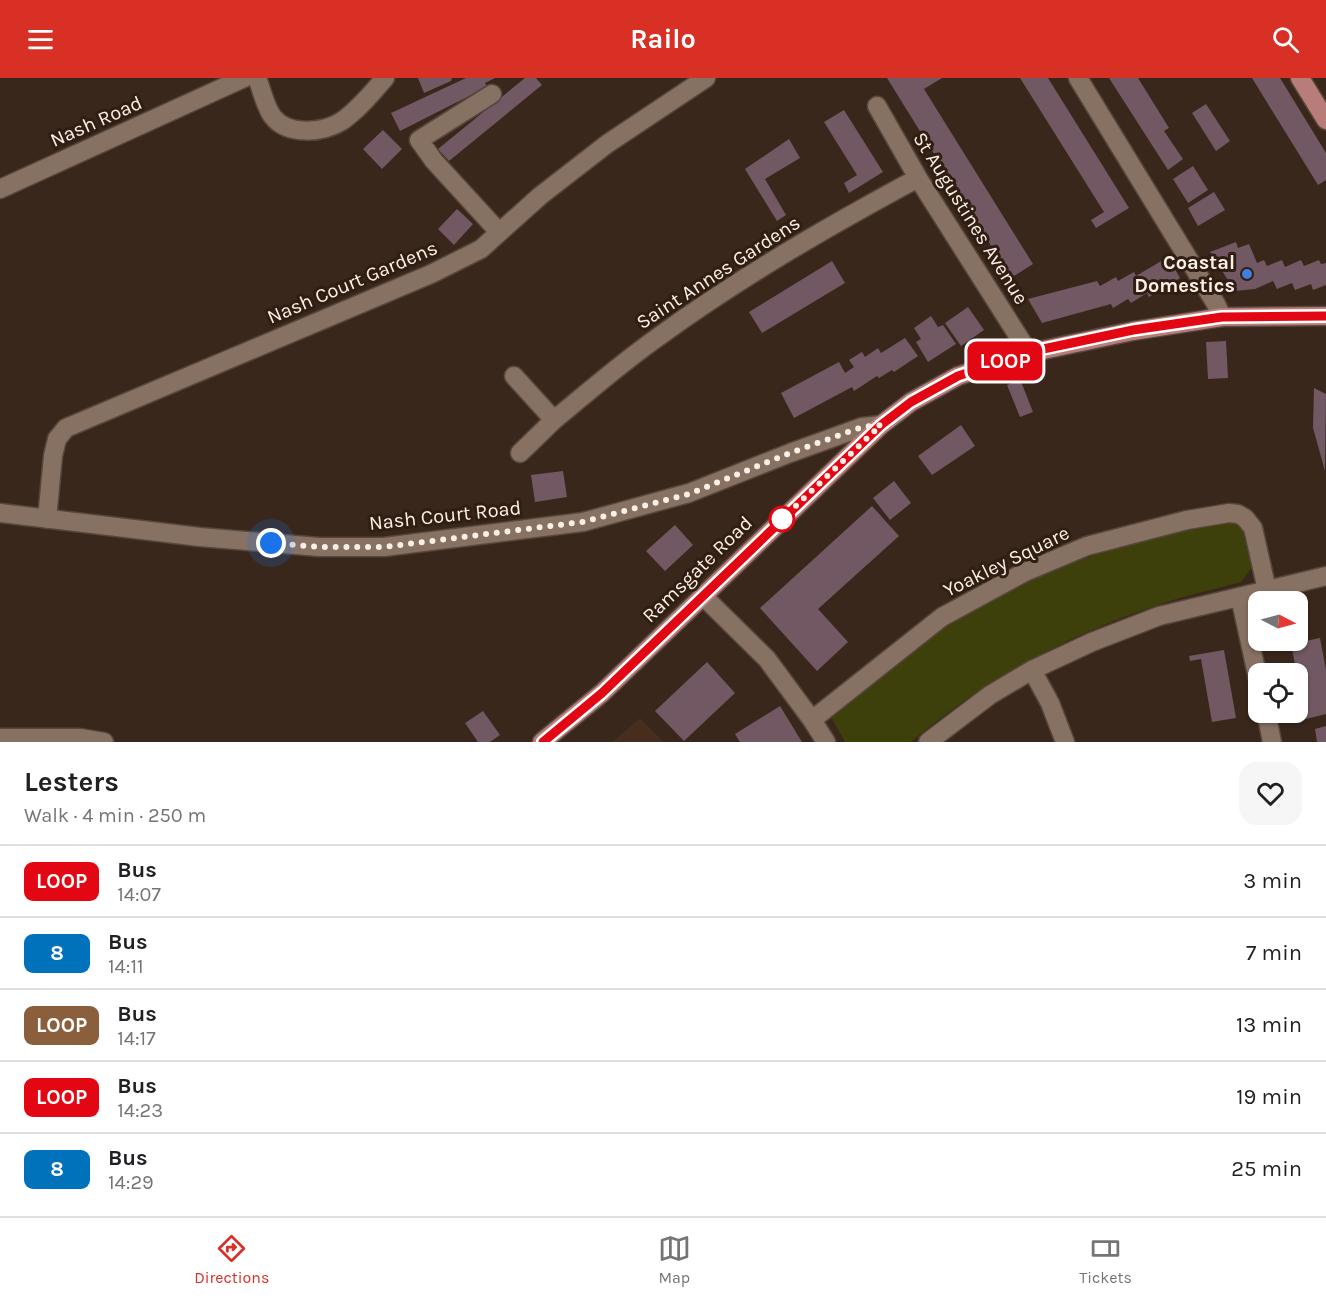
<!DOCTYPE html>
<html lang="en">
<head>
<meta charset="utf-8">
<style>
  :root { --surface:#fff; --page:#f6f6f6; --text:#202124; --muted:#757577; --line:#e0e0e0; --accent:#d93025 }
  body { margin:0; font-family:Karla,sans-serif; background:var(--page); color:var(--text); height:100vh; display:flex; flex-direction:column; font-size:22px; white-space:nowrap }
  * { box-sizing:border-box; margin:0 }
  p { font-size:20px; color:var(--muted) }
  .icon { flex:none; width:33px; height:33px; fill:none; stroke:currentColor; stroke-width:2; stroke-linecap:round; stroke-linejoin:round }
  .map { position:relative; height:664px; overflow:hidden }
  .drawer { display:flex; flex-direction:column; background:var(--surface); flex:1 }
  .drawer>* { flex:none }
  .badge { padding:0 12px; border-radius:9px; font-size:21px; line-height:39px }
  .needle { width:39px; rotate:96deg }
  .fabs { position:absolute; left:1248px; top:513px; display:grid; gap:12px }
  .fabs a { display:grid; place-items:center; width:60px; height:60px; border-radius:12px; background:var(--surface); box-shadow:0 2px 4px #0004; font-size:30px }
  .you { position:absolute; width:30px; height:30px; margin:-15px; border:4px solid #fff; border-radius:50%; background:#1a73e8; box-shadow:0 0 0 9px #1a73e833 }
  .map>.badge { position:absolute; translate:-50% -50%; box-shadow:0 0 0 3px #fff }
  .round { display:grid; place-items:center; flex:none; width:63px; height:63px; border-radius:18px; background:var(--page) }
  .summary { display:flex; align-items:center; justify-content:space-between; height:102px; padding:0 24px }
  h1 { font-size:28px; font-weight:700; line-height:45px }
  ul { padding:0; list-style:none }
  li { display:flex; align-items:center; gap:18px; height:72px; padding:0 24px; border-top:2px solid var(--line) }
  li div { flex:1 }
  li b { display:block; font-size:22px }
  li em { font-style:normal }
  li .badge { min-width:66px; font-weight:700; text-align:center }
  header { display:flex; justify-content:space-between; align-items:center; height:78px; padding:0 24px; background:var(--accent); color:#fff; font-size:27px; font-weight:700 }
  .tabs { display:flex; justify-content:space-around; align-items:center; height:84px; border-top:2px solid var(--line); background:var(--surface); font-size:16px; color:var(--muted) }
  .tabs a { display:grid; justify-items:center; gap:3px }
  .tabs .selected { color:var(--accent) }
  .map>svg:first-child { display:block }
  .built { fill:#462d1d }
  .green { fill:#3e400b }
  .building { fill:#715862 }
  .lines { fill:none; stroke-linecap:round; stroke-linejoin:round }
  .minor-casing { stroke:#56463b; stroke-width:21 }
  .major-casing { stroke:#56463b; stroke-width:21 }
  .minor { stroke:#877163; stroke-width:18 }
  .major { stroke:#b97d79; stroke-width:18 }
  .line-casing { stroke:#fff; stroke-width:14 }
  .line { stroke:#e30613; stroke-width:9 }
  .walk { stroke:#fcefe7; stroke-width:6; stroke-dasharray:0 10.8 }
  .shop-dot { fill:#3f7fe0; stroke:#301e12; stroke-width:2 }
  .stop-dot { fill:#fff; stroke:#e30613; stroke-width:3 }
  .labels { text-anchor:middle; stroke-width:6; stroke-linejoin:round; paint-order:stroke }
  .street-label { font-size:20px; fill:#fcefe7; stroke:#301e12 }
  .poi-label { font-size:20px; font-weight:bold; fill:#fcefe7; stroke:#301e12; text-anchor:end }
</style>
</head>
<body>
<header><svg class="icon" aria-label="menu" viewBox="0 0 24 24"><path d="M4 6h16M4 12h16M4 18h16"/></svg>Railo<svg class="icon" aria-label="search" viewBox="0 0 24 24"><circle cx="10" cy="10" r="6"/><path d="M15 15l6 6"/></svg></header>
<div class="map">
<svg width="1326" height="664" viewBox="0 0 1326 664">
  <rect width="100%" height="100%" fill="#3a271b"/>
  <path class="built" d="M640 640 664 664H612Z"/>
  <path class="green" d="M1227 442 1242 450 1252 489 1241 504C1215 511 1187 517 1161 526 1069 556 985 601 911 664H845L831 639 879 596 934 552 1022 504 1121 467Z"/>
  <path class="building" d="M418 0H452L451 3 424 15Z
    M466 0H495L485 5 487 9 400 53 391 35Z
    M525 0H536L542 7 449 83 438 71Z
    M887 0H942L924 11 1033 186 1011 200Z
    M1020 0H1048L1129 130 1096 150 1091 142 1104 134Z
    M1109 0H1138L1169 50 1164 53 1183 81 1168 92Z
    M1252 0H1280L1326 75V102L1318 107Z
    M1206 26 1230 63 1216 73 1192 35Z
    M844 32 883 94 849 115 844 105 857 97 824 44Z
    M383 52 402 71 382 91 363 71Z
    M789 61 800 80 765 101 786 137 777 143 745 91Z
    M1193 88 1208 112 1188 125 1173 101Z
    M1214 114 1225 132 1198 148 1188 130Z
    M457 131 473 146 454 167 438 151Z
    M1236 164 1238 170 1249 166 1257 185 1264 182 1267 188 1282 182 1285 189 1301 182 1304 188 1319 182 1321 186 1326 185V207L1313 212 1311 206 1295 212 1292 205 1277 211 1273 203 1255 211 1235 213 1210 174Z
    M1168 179 1180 200 1149 219 1147 215 1131 225 1128 221 1113 230 1111 226 1042 245 1028 221 1097 203 1100 208 1116 199 1118 203 1134 194 1136 198Z
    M832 183 845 205 762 255 749 234Z
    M968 229 984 252 961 268 945 245Z
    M931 238 938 249 943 247 956 266 928 284 916 264 921 261 914 250Z
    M905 260 918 278 894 294 892 292 879 300 877 298 854 313 852 309 794 340 781 315 839 284 845 295 854 289 849 282 862 274 865 279 878 270 881 275Z
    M1226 263 1228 300 1208 301 1206 264Z
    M1020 301 1033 334 1020 339 1007 307Z
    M1314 310 1326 316 1325 393 1313 350Z
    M961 347 975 368 932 397 918 378Z
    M563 393 567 419 535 424 531 397Z
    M894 403 911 425 890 442 873 420Z
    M872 428 899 458 818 531 848 564 817 593 760 530Z
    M675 447 693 467 665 493 646 473Z
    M1320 560 1326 592V636L1306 641 1291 566Z
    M1224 572 1236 640 1212 644 1201 581 1190 583 1189 578Z
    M707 584 735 615 684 663 655 633Z
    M780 628 802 664H740L735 656Z
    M483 633 500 657 490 664H478L465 645Z
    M1326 648V664H1317L1315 651Z"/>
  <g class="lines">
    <defs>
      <path id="minor" d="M257 0C262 12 265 29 273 39 288 58 323 55 342 43 358 32 372 15 385 0
        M1078 0 1216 226 1222 239
        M492 16 419 62 434 83 499 154
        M877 28 918 100 1029 275
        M0 111 244 0
        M514 298 554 342 520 375
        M554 342C587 315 619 287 654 262 737 201 827 149 918 100
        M0 435 200 459 319 469H384L583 444 689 415 790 375 862 349 881 347
        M47 441 53 378 57 361 66 350 431 196 481 171 540 118 607 66 706 0
        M702 517 767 581 812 642 826 664
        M1240 519 1258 601
        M1032 592 1050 625 1065 664
        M1266 634 1272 664
        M812 642 942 539 1025 494 1087 468 1187 442 1229 435 1238 436 1245 440 1253 450 1267 512
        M0 660H80L104 664
        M928 664 990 617 1032 592 1092 564 1159 538 1326 498"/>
      <path id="major" d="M1300 0 1326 42
        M542 664 602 615 881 347 911 324 958 298 1029 275 1133 253 1222 239 1326 238"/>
    </defs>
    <use href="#minor" class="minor-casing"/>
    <use href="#major" class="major-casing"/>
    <use href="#minor" class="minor"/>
    <use href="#major" class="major"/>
  </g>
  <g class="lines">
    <defs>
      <path id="line" d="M543 664 602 615 881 347 911 324 958 298 1029 274 1133 252 1222 239 1326 238"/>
    </defs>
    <use href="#line" class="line-casing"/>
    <use href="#line" class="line"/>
    <path class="walk" d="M271 465 319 469H384L582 444 689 416 790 375 862 349 881 347 782 441"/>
  </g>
  <circle class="shop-dot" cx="1247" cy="196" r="6"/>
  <circle class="stop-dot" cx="782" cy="441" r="12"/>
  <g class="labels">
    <g class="street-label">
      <text transform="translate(96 43) rotate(-24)" y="7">Nash Road</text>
      <text transform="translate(971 140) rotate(58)" y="7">St Augustines Avenue</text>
      <text transform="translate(718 194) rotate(-33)" y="7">Saint Annes Gardens</text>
      <text transform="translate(352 204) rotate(-23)" y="7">Nash Court Gardens</text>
      <text transform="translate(445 437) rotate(-6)" y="7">Nash Court Road</text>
      <text transform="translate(1006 483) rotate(-26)" y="7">Yoakley Square</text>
      <text transform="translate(697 491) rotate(-44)" y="7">Ramsgate Road</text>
    </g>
    <g class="poi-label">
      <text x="1235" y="191">Coastal<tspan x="1235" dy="23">Domestics</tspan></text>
    </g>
  </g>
</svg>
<div class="fabs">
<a><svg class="needle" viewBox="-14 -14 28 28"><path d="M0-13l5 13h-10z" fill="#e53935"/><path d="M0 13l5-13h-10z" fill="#757577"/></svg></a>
<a><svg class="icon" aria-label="locate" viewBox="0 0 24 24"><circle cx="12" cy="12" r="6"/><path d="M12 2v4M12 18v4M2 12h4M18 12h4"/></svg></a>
</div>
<div class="you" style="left:271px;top:465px"></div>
<b class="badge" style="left:1005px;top:283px;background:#e30613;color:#fff">LOOP</b>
</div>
<section class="drawer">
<div class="summary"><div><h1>Lesters</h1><p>Walk · 4 min · 250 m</p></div><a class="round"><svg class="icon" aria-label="heart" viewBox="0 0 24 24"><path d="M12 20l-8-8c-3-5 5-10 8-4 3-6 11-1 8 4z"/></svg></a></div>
<ul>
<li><span class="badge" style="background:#e30613;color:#fff">LOOP</span><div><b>Bus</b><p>14:07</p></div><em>3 min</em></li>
<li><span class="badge" style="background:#0072bc;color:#fff">8</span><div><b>Bus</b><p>14:11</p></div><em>7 min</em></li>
<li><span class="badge" style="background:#8b5e3c;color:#fff">LOOP</span><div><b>Bus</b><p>14:17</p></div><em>13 min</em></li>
<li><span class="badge" style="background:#e30613;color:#fff">LOOP</span><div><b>Bus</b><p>14:23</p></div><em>19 min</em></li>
<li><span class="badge" style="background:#0072bc;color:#fff">8</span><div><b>Bus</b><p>14:29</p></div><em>25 min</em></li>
</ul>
</section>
<nav class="tabs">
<a class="selected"><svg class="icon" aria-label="directions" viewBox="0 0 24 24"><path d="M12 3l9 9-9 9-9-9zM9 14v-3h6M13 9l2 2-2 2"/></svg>Directions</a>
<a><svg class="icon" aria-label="map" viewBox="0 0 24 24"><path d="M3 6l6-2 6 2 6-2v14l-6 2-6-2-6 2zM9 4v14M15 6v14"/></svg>Map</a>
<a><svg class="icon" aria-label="tickets" viewBox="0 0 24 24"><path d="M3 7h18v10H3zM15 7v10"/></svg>Tickets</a>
</nav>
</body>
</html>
